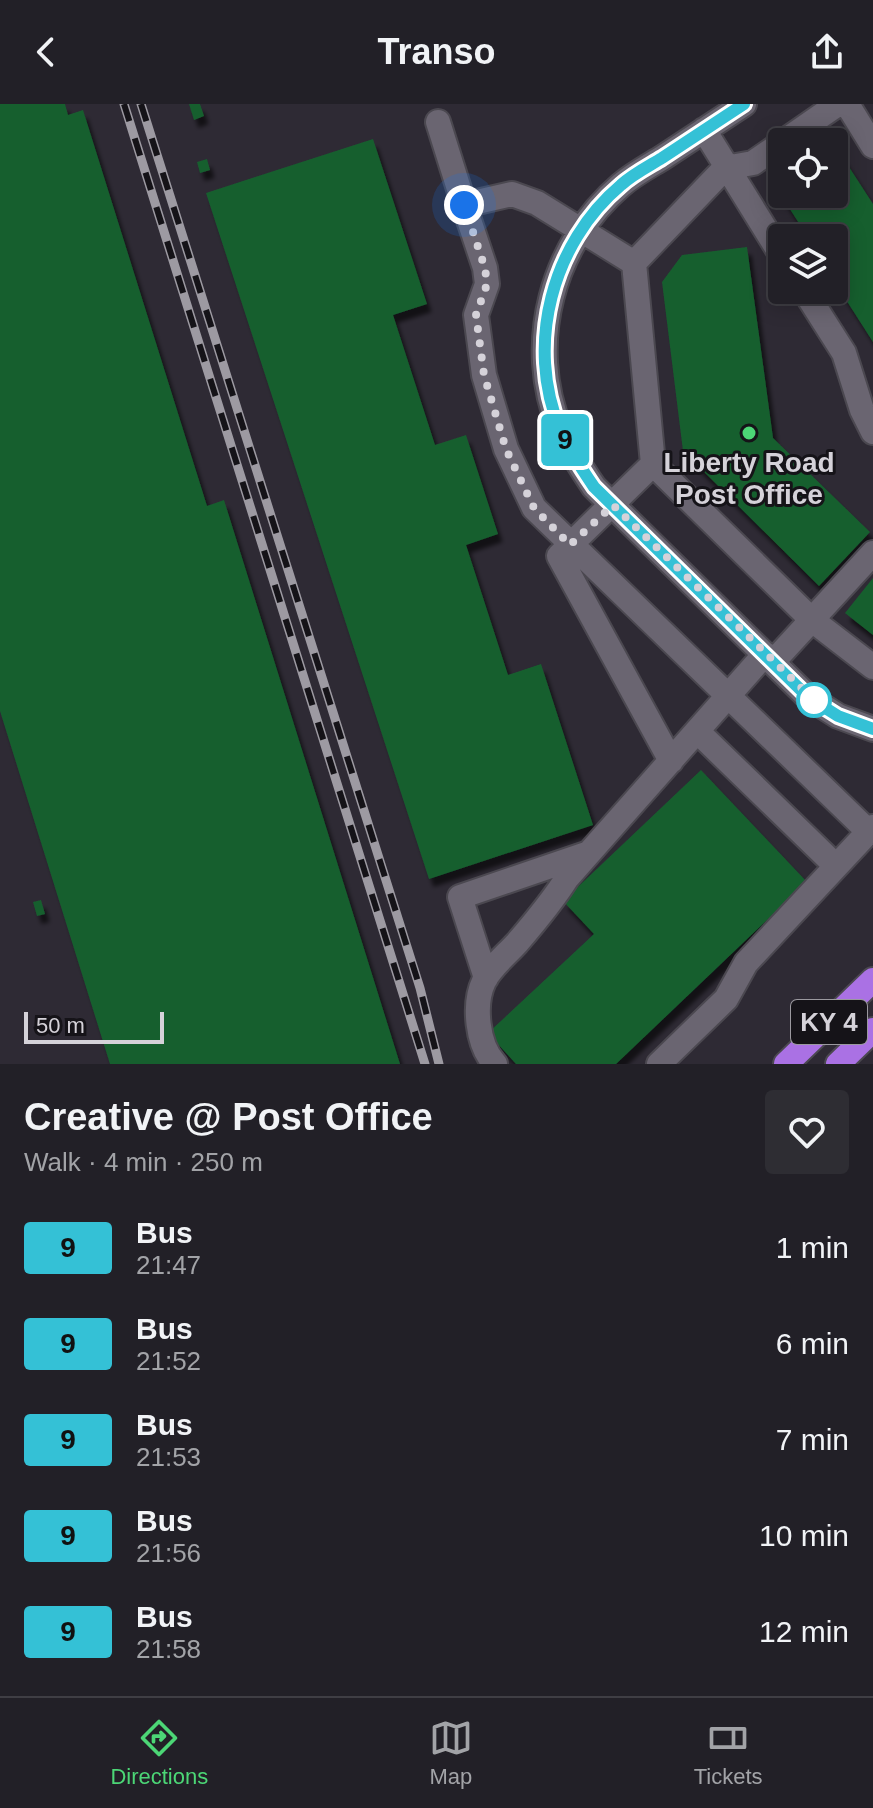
<!DOCTYPE html>
<html lang="en">
<head>
<meta charset="utf-8">
<style>
  :root { --surface:#222027; --page:#2e2d33; --text:#f1f3f6; --muted:#a2a3a7; --line:#3f3e44; --accent:#4cd676 }
  body { margin:0; font-family:Arial,sans-serif; background:var(--page); color:var(--text); height:100vh; display:flex; flex-direction:column; font-size:30px; white-space:nowrap }
  * { box-sizing:border-box; margin:0 }
  p { font-size:26px; color:var(--muted) }
  .icon { flex:none; width:44px; height:44px; fill:none; stroke:currentColor; stroke-width:2; stroke-linecap:round; stroke-linejoin:round }
  .map { position:relative; height:960px; overflow:hidden }
  .panel { display:flex; flex-direction:column; background:var(--surface); flex:1 }
  .panel>* { flex:none }
  .badge { padding:0 16px; border-radius:6px; font-size:28px; line-height:52px }
  .buttons { position:absolute; left:768px; top:24px; display:grid; gap:16px }
  .buttons a { display:grid; place-items:center; width:80px; height:80px; border-radius:8px; background:var(--surface); box-shadow:0 4px 20px #0003,0 0 0 2px var(--line); font-size:40px }
  .scale { position:absolute; left:24px; bottom:20px; width:140px; box-sizing:border-box; padding-left:8px; border:4px solid #d5d2d9; border-top:0; font-size:22px; line-height:28px; white-space:nowrap; color:#d5d2d9; -webkit-text-stroke:6px #151318; paint-order:stroke }
  .you { position:absolute; width:40px; height:40px; margin:-20px; border:6px solid #fff; border-radius:50%; background:#1a73e8; box-shadow:0 0 0 12px #1a73e833 }
  .map>.badge { position:absolute; translate:-50% -50%; box-shadow:0 0 0 4px #fff }
  .round { display:grid; place-items:center; flex:none; width:84px; height:84px; border-radius:8px; background:var(--page) }
  .headline { display:flex; align-items:center; justify-content:space-between; height:136px; padding:0 24px }
  h1 { font-size:38px; font-weight:800; line-height:60px }
  ul { padding:0; list-style:none }
  li { display:flex; align-items:center; gap:24px; height:96px; padding:0 24px }
  li div { flex:1 }
  li b { display:block; font-size:30px }
  li em { font-style:normal }
  li .badge { min-width:88px; font-weight:700; text-align:center }
  header { display:flex; justify-content:space-between; align-items:center; height:104px; padding:0 24px; background:var(--surface); font-size:36px; font-weight:800 }
  .menu { display:flex; justify-content:space-around; align-items:center; height:112px; border-top:2px solid var(--line); background:var(--surface); font-size:22px; color:var(--muted) }
  .menu a { display:grid; justify-items:center; gap:4px }
  .menu .selected { color:var(--accent) }
  .map>svg:first-child { display:block }
  .building { fill:#175e2f; filter:url(#shadow) }
  .lines { fill:none; stroke-linecap:round; stroke-linejoin:round }
  .minor-casing { stroke:#4b4850; stroke-width:28 }
  .highway-casing { stroke:#4b4850; stroke-width:28 }
  .minor { stroke:#6a6571; stroke-width:24 }
  .highway { stroke:#aa71e4; stroke-width:24 }
  .rail-casing { stroke:#9d9aa2; stroke-width:9 }
  .rail { stroke:#151318; stroke-width:6; stroke-dasharray:18; stroke-linecap:butt }
  .line-casing { stroke:#fff; stroke-width:18 }
  .line { stroke:#34c1d6; stroke-width:12 }
  .walk { stroke:#d5d2d9; stroke-width:8; stroke-dasharray:0 14.4 }
  .poi-dot { fill:#4cd676; stroke:#151318; stroke-width:3 }
  .stop-dot { fill:#fff; stroke:#34c1d6; stroke-width:4 }
  .labels { text-anchor:middle; stroke-width:6; stroke-linejoin:round; paint-order:stroke }
  .shield { fill:#151318; stroke:#9b999f; stroke-width:2 }
  .shield-label { font-size:26px; font-weight:bold; fill:#d5d2d9 }
  .poi-label { font-size:28px; font-weight:bold; fill:#d5d2d9; stroke:#151318 }
</style>
</head>
<body>
<header><svg class="icon" aria-label="back" viewBox="0 0 24 24"><path d="M15 5l-7 7 7 7"/></svg>Transo<svg class="icon" aria-label="share" viewBox="0 0 24 24"><path d="M12 15V3M7 8l5-5 5 5M5 13v7h14v-7"/></svg></header>
<div class="map">
<svg width="873" height="960" viewBox="0 0 873 960">
  <defs>
    <filter id="shadow"><feDropShadow dx="4.5" dy="8" stdDeviation="2" flood-color="#0009"/></filter>
  </defs>
  <rect width="100%" height="100%" fill="#2e2a34"/>
  <path class="building" d="M0 0H65L68 11 83 6 207 402 224 396 400 960H110L0 607Z
    M189 0H200L204 12 194 16Z
    M373 35 427 200 393 211 435 341 466 331 498 430 466 441 508 571 541 560 593 721 429 775 206 89Z
    M834 45 838 46 873 100V238L834 177V134H800L806 130 773 79 782 73V90H834Z
    M207 55 210 66 200 69 197 58Z
    M747 143 773 334 870 428 819 482 683 347 662 178 682 151Z
    M873 474V531L845 509Z
    M701 666 807 778 616 960H516L488 929 594 830 563 797Z
    M41 796 45 810 37 812 33 798Z"/>
  <g class="lines">
    <defs>
      <path id="minor" d="M744 0C717 18 689 36 662 54 649 62 634 70 621 81 552 140 525 240 560 325 569 346 581 364 594 383L808 593 838 612 873 625
        M847 0 873 42
        M438 18 464 101
        M704 26 782 152
        M783 38 838 0
        M782 39 753 59 725 64 634 159 653 360 812 516 873 563
        M634 159 537 99 512 90 464 101 485 164 487 180 476 211 484 271 506 345 534 404 869 728
        M804 186 844 249 862 306 873 328
        M653 360 559 452 671 657
        M773 558 873 449
        M697 627 836 762
        M486 874 460 793 586 750
        M495 960C477 941 473 900 484 877 491 863 506 851 517 839 535 818 552 798 567 774L765 550
        M659 960 726 895 746 859 873 723"/>
      <path id="highway" d="M786 960 873 876
        M838 960 873 926"/>
    </defs>
    <use href="#minor" class="minor-casing"/>
    <use href="#highway" class="highway-casing"/>
    <use href="#minor" class="minor"/>
    <use href="#highway" class="highway"/>
    <defs>
      <path id="rail" d="M124 0 425 960
        M141 0 420 884 439 960"/>
    </defs>
    <use href="#rail" class="rail-casing"/>
    <use href="#rail" class="rail"/>
  </g>
  <g class="lines">
    <defs>
      <path id="line" d="M744 0C717 18 689 36 662 54 649 62 633 70 621 81 552 139 525 241 560 325 569 346 581 364 594 383L808 593 838 612 873 625"/>
    </defs>
    <use href="#line" class="line-casing"/>
    <use href="#line" class="line"/>
    <path class="walk" d="M464 101 485 164 487 180 476 211 484 271 506 345 534 404 570 441 613 401 814 596"/>
  </g>
  <circle class="poi-dot" cx="749" cy="329" r="8"/>
  <circle class="stop-dot" cx="814" cy="596" r="16"/>
  <g class="labels">
    <rect class="shield" x="791" y="896" width="76" height="44" rx="6"/>
    <g class="shield-label">
      <text x="829" y="927">KY 4</text>
    </g>
    <g class="poi-label">
      <text x="749" y="368">Liberty Road<tspan x="749" dy="32">Post Office</tspan></text>
    </g>
  </g>
</svg>
<div class="buttons">
<a><svg class="icon" aria-label="locate" viewBox="0 0 24 24"><circle cx="12" cy="12" r="6"/><path d="M12 2v4M12 18v4M2 12h4M18 12h4"/></svg></a>
<a><svg class="icon" aria-label="layers" viewBox="0 0 24 24"><path d="M12 4l9 5-9 5-9-5zM3 14l9 5 9-5"/></svg></a>
</div>
<div class="scale">50 m</div>
<div class="you" style="left:464px;top:101px"></div>
<b class="badge" style="left:565px;top:336px;background:#34c1d6;color:#111">9</b>
</div>
<section class="panel">
<div class="headline"><div><h1>Creative @ Post Office</h1><p>Walk · 4 min · 250 m</p></div><a class="round"><svg class="icon" aria-label="heart" viewBox="0 0 24 24"><path d="M12 20l-8-8c-3-5 5-10 8-4 3-6 11-1 8 4z"/></svg></a></div>
<ul>
<li><span class="badge" style="background:#34c1d6;color:#111">9</span><div><b>Bus</b><p>21:47</p></div><em>1 min</em></li>
<li><span class="badge" style="background:#34c1d6;color:#111">9</span><div><b>Bus</b><p>21:52</p></div><em>6 min</em></li>
<li><span class="badge" style="background:#34c1d6;color:#111">9</span><div><b>Bus</b><p>21:53</p></div><em>7 min</em></li>
<li><span class="badge" style="background:#34c1d6;color:#111">9</span><div><b>Bus</b><p>21:56</p></div><em>10 min</em></li>
<li><span class="badge" style="background:#34c1d6;color:#111">9</span><div><b>Bus</b><p>21:58</p></div><em>12 min</em></li>
</ul>
</section>
<nav class="menu">
<a class="selected"><svg class="icon" aria-label="directions" viewBox="0 0 24 24"><path d="M12 3l9 9-9 9-9-9zM9 14v-3h6M13 9l2 2-2 2"/></svg>Directions</a>
<a><svg class="icon" aria-label="map" viewBox="0 0 24 24"><path d="M3 6l6-2 6 2 6-2v14l-6 2-6-2-6 2zM9 4v14M15 6v14"/></svg>Map</a>
<a><svg class="icon" aria-label="tickets" viewBox="0 0 24 24"><path d="M3 7h18v10H3zM15 7v10"/></svg>Tickets</a>
</nav>
</body>
</html>
